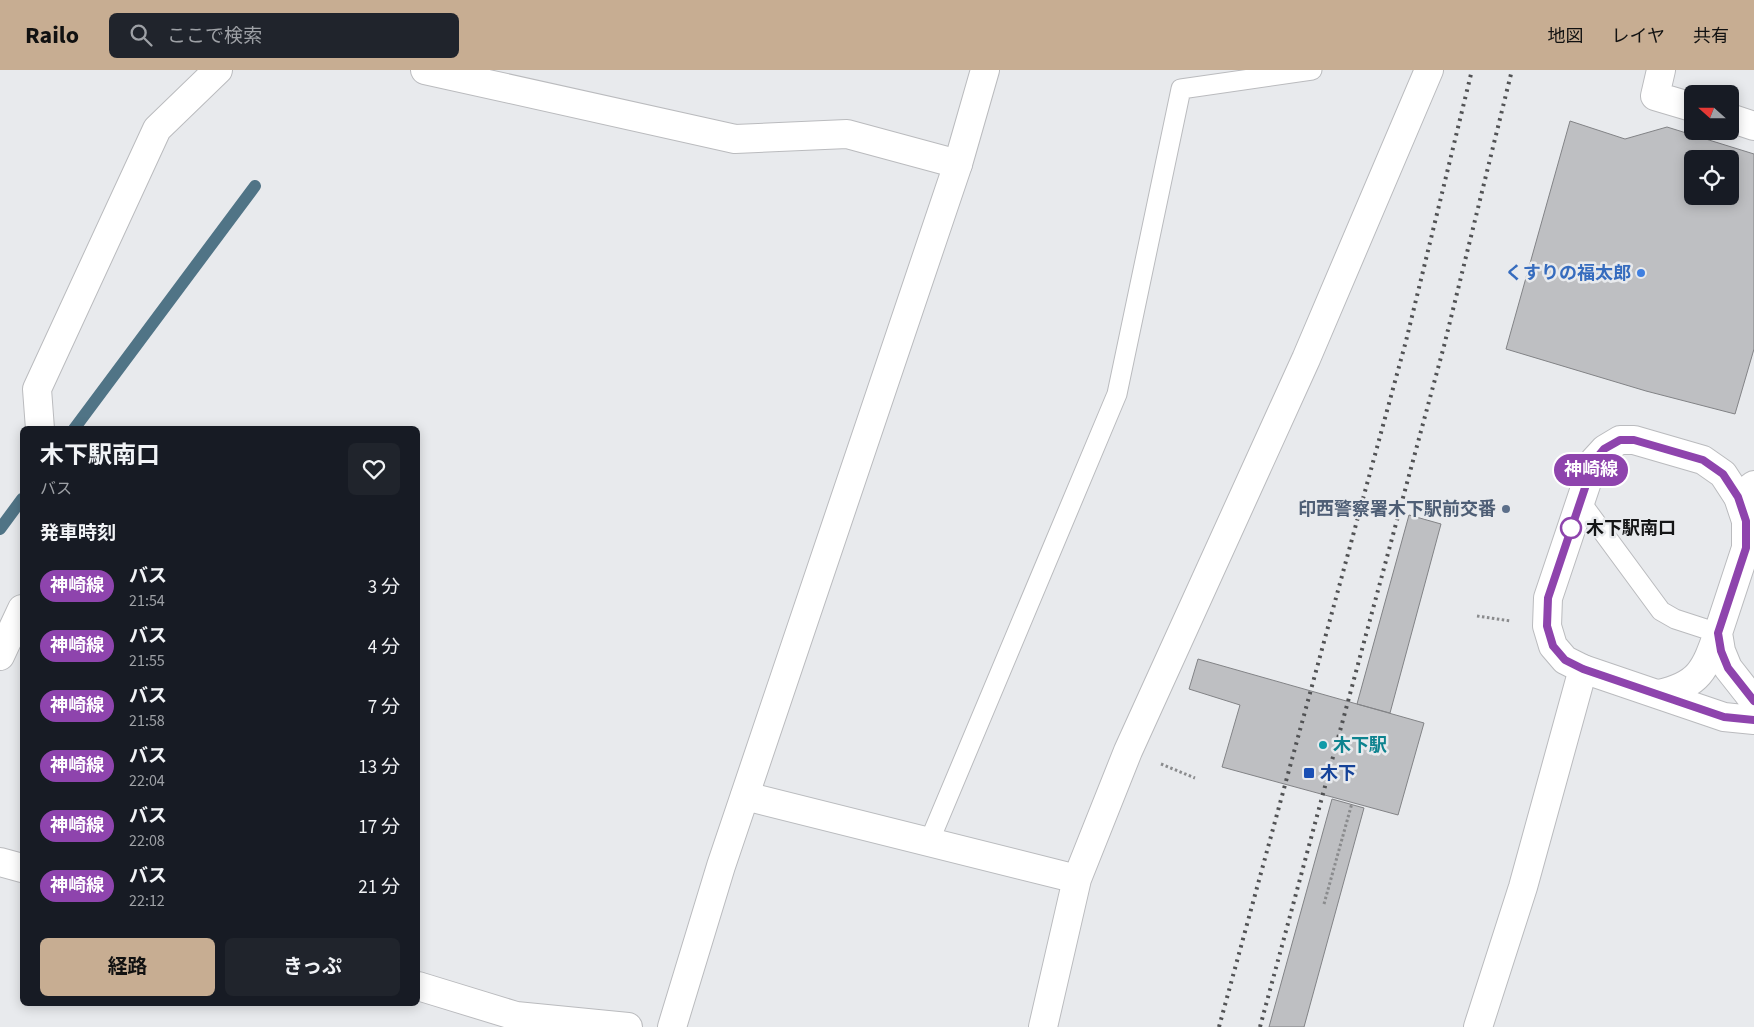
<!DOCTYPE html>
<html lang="ja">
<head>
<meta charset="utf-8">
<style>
  :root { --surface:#171b24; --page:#20242c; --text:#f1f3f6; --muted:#9ea1a6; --accent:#c7ad92 }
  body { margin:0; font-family:"Source Sans 3","Noto Sans JP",sans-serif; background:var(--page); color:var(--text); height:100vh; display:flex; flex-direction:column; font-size:19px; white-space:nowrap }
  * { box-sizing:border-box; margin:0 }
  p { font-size:16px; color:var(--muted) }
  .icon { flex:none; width:28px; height:28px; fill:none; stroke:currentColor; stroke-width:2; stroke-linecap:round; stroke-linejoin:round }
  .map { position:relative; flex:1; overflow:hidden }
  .sheet { position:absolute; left:20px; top:356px; width:400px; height:580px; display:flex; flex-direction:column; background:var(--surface); border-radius:8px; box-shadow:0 2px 12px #0003 }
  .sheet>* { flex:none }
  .badge { padding:0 10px; border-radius:16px; font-size:18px; line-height:32px }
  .needle { width:32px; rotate:291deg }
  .fabs { position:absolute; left:1684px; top:15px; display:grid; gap:10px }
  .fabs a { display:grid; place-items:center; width:55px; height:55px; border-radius:8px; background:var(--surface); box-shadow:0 2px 12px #0003; font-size:25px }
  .map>.badge { position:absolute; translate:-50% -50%; box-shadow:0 0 0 2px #fff }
  h2 { padding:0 20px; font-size:19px; line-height:45px }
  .round { display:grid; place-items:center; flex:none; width:52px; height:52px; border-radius:8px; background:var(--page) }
  .summary { display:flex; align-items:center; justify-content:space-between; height:85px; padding:0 20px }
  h1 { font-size:24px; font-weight:700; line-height:38px }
  .action { display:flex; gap:10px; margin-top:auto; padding:10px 20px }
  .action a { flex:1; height:58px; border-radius:8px; background:var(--accent); color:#111; font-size:20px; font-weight:700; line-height:58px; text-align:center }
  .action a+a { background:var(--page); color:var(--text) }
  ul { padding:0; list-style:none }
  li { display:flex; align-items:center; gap:15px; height:60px; padding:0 20px }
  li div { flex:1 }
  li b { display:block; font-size:19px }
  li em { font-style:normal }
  li .badge { min-width:55px; font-weight:700; text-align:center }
  header { display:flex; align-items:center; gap:30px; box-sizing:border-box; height:70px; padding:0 25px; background:var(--accent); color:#111 }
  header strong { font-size:24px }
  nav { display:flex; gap:28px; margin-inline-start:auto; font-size:18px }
  .search { width:350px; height:45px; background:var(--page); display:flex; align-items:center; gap:12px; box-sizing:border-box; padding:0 18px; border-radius:8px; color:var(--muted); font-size:19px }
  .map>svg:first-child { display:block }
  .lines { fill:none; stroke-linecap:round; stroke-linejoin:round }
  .stream { stroke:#507486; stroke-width:12 }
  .building { fill:#bebfc2; stroke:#828386; fill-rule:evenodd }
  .service-casing { stroke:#babbbe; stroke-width:21 }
  .minor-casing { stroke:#babbbe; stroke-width:30 }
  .tertiary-casing { stroke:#babbbe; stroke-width:30 }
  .path { stroke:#8a8b8d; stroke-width:3; stroke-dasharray:2.5 2.5; stroke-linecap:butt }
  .service { stroke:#fff; stroke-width:19 }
  .minor { stroke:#fff; stroke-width:28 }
  .tertiary { stroke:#fff; stroke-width:28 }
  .rail { stroke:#515254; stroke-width:4; stroke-dasharray:2.5 5; stroke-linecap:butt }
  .line-casing { stroke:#fff; stroke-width:11 }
  .line { stroke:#8e44ad; stroke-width:8 }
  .shop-dot { fill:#3f7fe0; stroke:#e8eaed; stroke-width:2 }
  .service-dot { fill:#5c6f8a; stroke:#e8eaed; stroke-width:2 }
  .stop-dot { fill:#fff; stroke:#8e44ad; stroke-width:2.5 }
  .culture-dot { fill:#0f9aa8; stroke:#e8eaed; stroke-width:2 }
  .transit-dot { fill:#1a4fb4; stroke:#e8eaed; stroke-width:2 }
  .labels { text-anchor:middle; stroke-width:5; stroke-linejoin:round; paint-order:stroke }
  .shop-label { font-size:18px; font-weight:bold; fill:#366cbe; stroke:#e8eaed; text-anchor:end }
  .service-label { font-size:18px; font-weight:bold; fill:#4e5e75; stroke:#e8eaed; text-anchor:end }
  .stop-label { font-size:18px; font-weight:bold; fill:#141516; stroke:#e8eaed; text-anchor:start }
  .culture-label { font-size:18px; font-weight:bold; fill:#0d838f; stroke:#e8eaed; text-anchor:start }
  .transit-label { font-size:18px; font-weight:bold; fill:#164399; stroke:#e8eaed; text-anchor:start }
</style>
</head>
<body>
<header>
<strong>Railo</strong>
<div class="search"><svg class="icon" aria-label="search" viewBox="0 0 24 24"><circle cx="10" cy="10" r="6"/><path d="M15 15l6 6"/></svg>ここで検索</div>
<nav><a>地図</a><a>レイヤ</a><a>共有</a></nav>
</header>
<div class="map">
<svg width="1754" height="957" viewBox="0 0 1754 957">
  <rect width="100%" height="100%" fill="#e8eaed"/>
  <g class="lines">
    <path class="stream" d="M74 359 255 116
      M0 459 22 429"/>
  </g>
  <path class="building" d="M1570 51 1625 69 1667 57 1754 84V279L1735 344 1646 321 1506 279ZM1692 89H1730V126H1692Z
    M1409 445 1441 454 1390 643 1357 634Z
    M1198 589 1424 653 1398 745 1222 697 1240 635 1189 619Z
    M1332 729 1364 738 1304 957H1269Z"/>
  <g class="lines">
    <defs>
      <path id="service" d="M1580 431 1661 541 1675 549 1718 563
        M929 772 1117 324 1181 19 1312 0"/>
      <path id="minor" d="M425 0 735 69 847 64 958 94
        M1661 0 1655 26 1692 37
        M1730 48 1754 56
        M40 359 37 319 157 59 218 0
        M1738 427 1754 415
        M0 586 22 539
        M745 726 1077 809
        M0 792 22 798
        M418 916 516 946 628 957
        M1043 957 1077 809 1128 681 1306 289 1429 0
        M1478 957 1523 817 1583 599"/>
      <path id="tertiary" d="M1659 624C1699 615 1705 600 1718 563
        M1754 631 1728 598 1721 581 1718 563 1746 478V451L1738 427 1723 404 1703 390 1634 370H1620L1605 379 1594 391 1548 528 1547 556 1553 576 1565 590 1583 599 1724 647 1754 650
        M672 957 721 796 958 94 985 0"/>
    </defs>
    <use href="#service" class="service-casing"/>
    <use href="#minor" class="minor-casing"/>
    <use href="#tertiary" class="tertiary-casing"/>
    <path class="path" d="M1477 546 1511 551
      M1161 694 1195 708
      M1324 834 1352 733"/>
    <use href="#service" class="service"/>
    <use href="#minor" class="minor"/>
    <use href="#tertiary" class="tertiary"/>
    <path class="rail" d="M1219 957 1406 271 1472 0
      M1260 957 1444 276 1512 0"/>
  </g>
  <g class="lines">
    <defs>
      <path id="line" d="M1754 631 1728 598 1721 581 1718 563 1746 478V451L1738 427 1723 404 1703 390 1634 370H1620L1604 379 1594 391 1548 528 1547 556 1553 576 1565 590 1583 599 1724 647 1754 650"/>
    </defs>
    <use href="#line" class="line-casing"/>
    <use href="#line" class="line"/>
  </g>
  <circle class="shop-dot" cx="1641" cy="203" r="5"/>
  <circle class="service-dot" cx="1506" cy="439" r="5"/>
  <circle class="stop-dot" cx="1571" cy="458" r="10"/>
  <circle class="culture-dot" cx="1323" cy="675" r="5"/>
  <rect class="transit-dot" x="1303" y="697" width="12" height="12" rx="2.5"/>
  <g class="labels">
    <g class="shop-label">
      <text x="1631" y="209">くすりの福太郎</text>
    </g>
    <g class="service-label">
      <text x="1496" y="445">印西警察署木下駅前交番</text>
    </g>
    <g class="stop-label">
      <text x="1586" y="464">木下駅南口</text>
    </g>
    <g class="culture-label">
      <text x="1333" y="681">木下駅</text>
    </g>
    <g class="transit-label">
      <text x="1320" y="709">木下</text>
    </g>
  </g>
</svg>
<div class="fabs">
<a><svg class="needle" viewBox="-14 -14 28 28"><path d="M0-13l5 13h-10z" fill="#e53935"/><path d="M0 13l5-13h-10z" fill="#9ea1a6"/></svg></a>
<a><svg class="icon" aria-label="locate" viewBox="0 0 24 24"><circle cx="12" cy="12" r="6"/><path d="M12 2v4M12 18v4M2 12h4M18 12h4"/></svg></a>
</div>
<b class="badge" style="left:1591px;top:400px;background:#8e44ad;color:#fff">神崎線</b>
<section class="sheet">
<div class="summary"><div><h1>木下駅南口</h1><p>バス</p></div><a class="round"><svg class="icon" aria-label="heart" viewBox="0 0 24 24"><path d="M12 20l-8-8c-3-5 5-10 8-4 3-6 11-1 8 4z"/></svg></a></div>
<h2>発車時刻</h2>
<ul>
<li><span class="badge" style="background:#8e44ad;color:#fff">神崎線</span><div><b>バス</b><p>21:54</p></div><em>3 分</em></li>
<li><span class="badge" style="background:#8e44ad;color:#fff">神崎線</span><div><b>バス</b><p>21:55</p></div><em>4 分</em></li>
<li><span class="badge" style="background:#8e44ad;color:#fff">神崎線</span><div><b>バス</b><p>21:58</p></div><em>7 分</em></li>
<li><span class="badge" style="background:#8e44ad;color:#fff">神崎線</span><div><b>バス</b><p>22:04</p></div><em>13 分</em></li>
<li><span class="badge" style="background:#8e44ad;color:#fff">神崎線</span><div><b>バス</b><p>22:08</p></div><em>17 分</em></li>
<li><span class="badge" style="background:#8e44ad;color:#fff">神崎線</span><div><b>バス</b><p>22:12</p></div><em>21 分</em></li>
</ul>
<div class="action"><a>経路</a><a>きっぷ</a></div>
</section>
</div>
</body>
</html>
